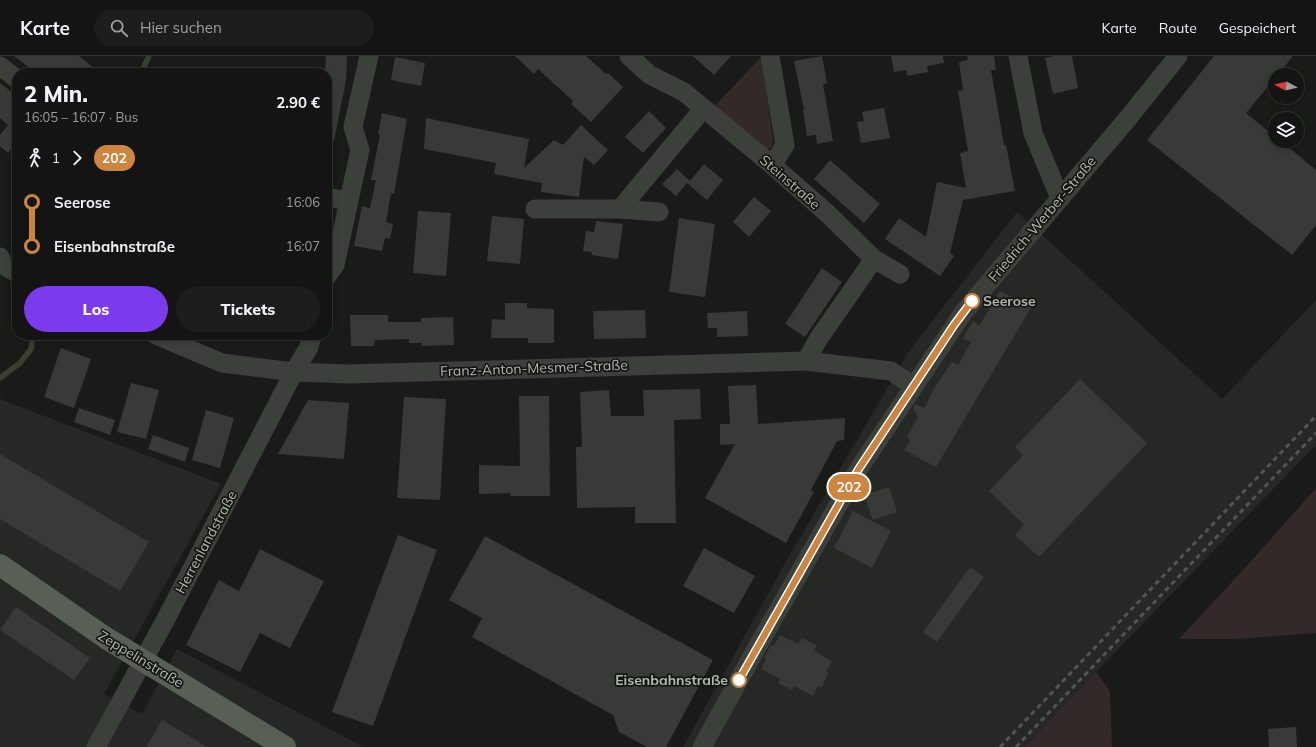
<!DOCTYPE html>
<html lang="de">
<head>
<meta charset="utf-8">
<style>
  :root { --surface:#131413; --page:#1c1d1c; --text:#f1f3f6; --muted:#9d9ea0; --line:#323333; --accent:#7c3aed }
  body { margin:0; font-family:Mulish,sans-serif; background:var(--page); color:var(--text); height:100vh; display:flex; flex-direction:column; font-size:15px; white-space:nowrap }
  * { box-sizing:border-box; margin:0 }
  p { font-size:13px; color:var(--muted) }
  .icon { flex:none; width:22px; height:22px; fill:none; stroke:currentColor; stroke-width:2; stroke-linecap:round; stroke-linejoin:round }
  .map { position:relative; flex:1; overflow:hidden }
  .drawer { position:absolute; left:12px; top:12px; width:320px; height:272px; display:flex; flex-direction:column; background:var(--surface); border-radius:16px; box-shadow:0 2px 6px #0003,0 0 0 1px var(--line) }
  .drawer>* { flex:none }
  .badge { padding:0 8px; border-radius:13px; font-size:14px; line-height:26px }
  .needle { width:26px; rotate:277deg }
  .controls { position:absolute; left:1268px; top:12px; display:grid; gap:8px }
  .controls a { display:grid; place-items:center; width:36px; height:36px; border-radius:50%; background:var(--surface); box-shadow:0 2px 6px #0003,0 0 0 1px var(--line); font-size:20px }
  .map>.badge { position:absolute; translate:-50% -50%; box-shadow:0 0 0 2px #fff }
  .legs { display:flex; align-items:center; gap:6px; height:44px; padding:0 12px; font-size:13px }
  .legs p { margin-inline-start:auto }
  .headline { display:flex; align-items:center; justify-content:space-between; height:68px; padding:0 12px }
  h1 { font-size:22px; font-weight:800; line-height:30px }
  .button { display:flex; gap:8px; margin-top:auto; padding:8px 12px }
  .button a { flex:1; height:46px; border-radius:24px; background:var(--accent); color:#fff; font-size:16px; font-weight:800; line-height:46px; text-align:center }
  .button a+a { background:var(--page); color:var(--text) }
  ul { padding:0 12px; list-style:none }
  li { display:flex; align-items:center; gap:14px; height:44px; font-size:15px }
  li i { display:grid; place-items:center; width:6px; height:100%; margin:0 5px; background:currentColor }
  li i::after { content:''; width:10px; height:10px; margin:-5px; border:3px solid; border-radius:50%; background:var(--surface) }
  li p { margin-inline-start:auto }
  li:first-child i { background:linear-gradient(#0000 50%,currentColor 0) }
  li:last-child i { background:linear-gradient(currentColor 50%,#0000 0) }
  header { display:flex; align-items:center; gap:24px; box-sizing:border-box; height:56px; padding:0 20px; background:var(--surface); border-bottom:1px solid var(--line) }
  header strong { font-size:19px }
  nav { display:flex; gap:22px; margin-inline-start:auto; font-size:14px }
  .search { width:280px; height:36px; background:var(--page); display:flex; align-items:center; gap:10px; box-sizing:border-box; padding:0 14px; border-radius:22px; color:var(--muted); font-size:15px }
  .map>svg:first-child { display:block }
  .built { fill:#252825 }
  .green { fill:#332928 }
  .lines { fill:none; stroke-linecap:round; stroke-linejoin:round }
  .stream { stroke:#39402e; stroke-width:5.5 }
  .building { fill:#373a36 }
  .minor { stroke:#3b403a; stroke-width:19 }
  .major { stroke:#585f55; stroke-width:22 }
  .rail { stroke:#51574e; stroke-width:3; stroke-dasharray:5 4; stroke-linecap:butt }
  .line-1-casing { stroke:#fff; stroke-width:9 }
  .line-1 { stroke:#cd853f; stroke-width:6 }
  .stop-1-dot { fill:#fff; stroke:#cd853f; stroke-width:2 }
  .labels { text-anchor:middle; stroke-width:3.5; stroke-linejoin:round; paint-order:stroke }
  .street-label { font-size:14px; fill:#b1bbab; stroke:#141614 }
  .stop-label { font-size:14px; font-weight:bold; fill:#b1bbab; stroke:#141614; text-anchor:start }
</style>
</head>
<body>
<header>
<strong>Karte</strong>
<div class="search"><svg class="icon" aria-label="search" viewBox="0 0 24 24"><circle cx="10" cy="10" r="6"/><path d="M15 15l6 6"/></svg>Hier suchen</div>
<nav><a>Karte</a><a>Route</a><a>Gespeichert</a></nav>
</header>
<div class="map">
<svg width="1316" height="691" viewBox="0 0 1316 691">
  <rect width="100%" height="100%" fill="#191b19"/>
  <path class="built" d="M1017 156 1222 343 1316 244V389L1096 616 1025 691H683L784 509 909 295Z
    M0 343 221 428 104 638 142 658 177 593 364 691H0Z"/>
  <path class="green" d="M760 2 763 8 773 84 772 90 767 95 711 54Z
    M1316 432V577L1234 583H1179L1245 512Z
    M1096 616 1110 635 1112 691H1025Z"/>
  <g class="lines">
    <path class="stream" d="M141 17 149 0
      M0 322 20 307 31 293 33 279"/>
  </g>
  <path class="building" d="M14 0H79L100 17H36Z
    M326 0H347L346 24 334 85 327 84V17H325Z
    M515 0H586L606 18 608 17 623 31 591 66 571 48 573 45 538 13 534 18Z
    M693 0H731L714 19Z
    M822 0 827 27 823 28 833 85 817 88 816 79 807 80 803 54H804L794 5Z
    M891 0H943L944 7 927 10 928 16 907 20 906 14 894 16Z
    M967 0H994L996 14H991L1004 89H1006L1015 135 963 144 950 197 954 200 940 220 885 183 899 162 926 181 937 126 966 132 960 97 968 95 958 35 963 34 959 6 968 4Z
    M1054 0H1072L1078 32 1053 38 1045 2Z
    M1214 0H1293L1278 19H1275V22L1246 57 1275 81V85H1281L1316 114V169L1292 199 1147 84Z
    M395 1 425 7 421 30 391 24Z
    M0 27 17 40V85L8 97 0 90V79L8 69 0 62Z
    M884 52 890 82 861 87 857 66 864 65 862 56Z
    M649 55 666 72 643 97 625 81Z
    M382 57 407 63 394 138 391 137 386 166 393 168 390 183 385 182 382 195 354 190 362 150 370 152 376 124H371L380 79 378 78Z
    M426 62 529 83 524 112 554 84 563 89 581 69 608 94 594 109 584 101 579 141 541 136 542 127 494 118 496 107 424 93Z
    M830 104 880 148 864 167 814 123Z
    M704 108 723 124 707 144 687 127 676 140 662 128 677 113 690 125Z
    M754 141 771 155 749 181 733 166Z
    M418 155 451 157 446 220 413 217Z
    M492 160 524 163 520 208 487 205Z
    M679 162 715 168 705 241 669 236Z
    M596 165 623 168 618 203 591 199 592 196 583 195 586 175 594 176Z
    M822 212 842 226 805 281 785 268Z
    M1000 235 1032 250 936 411 904 394 910 385 907 381 918 361 913 352 915 348 924 352 936 329 952 306 958 309 971 286 963 282 973 265 979 270Z
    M505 247H527V252L554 253V287H528V282H491L492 263 505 264Z
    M645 254 646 282 594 283 593 255Z
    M747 255 748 280 717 281V272H708L707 257Z
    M350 259H388V266H421V262L453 261 454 289 422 290V287H409V283L375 284 374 290H351Z
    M61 292 91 303 74 352 44 341Z
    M1080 323 1147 387 1039 501 1015 479 1024 469 989 435 1023 399 1015 391Z
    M131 327 159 334 146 383 117 376Z
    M756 329 758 368 845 362 844 384 837 385 811 434 814 436 786 487 705 442 735 388 720 389V368H730L728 330Z
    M700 333 701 363 674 364 676 467H635V451L577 452 576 391H582L580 336 609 334 611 360H644L643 334Z
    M519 340H549L550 440H511L510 437 479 438V409L520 410Z
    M404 341 446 343 440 444 397 442Z
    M308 344 349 347 344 403 278 398Z
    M79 352 115 364 110 379 74 366Z
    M206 354 234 362 220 412 192 404Z
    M153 379 189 392 185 406 148 393Z
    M0 398 149 486 120 535 0 463Z
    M889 431 897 456 873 464 864 439Z
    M853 455 891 475 872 512 834 492Z
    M398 479 437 494 373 670 332 656Z
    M485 480 713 604 666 691H647L619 676 613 659 472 581 482 562 449 544Z
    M704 492 755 520 734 557 683 530Z
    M260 493 324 525 290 592 260 577 240 616 186 589 219 524 239 535Z
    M970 511 984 521 937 586 923 576Z
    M16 551 90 602 74 624 0 574Z
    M780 579 798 588 802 582 817 590 814 595 832 605 826 616 829 617 821 632 818 630 813 640 794 630 792 634 778 627 780 623 761 613 766 603 764 602 771 589H774Z
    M162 664 207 691H146Z
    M1296 671 1297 691H1269L1268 673Z"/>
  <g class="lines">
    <path class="minor" d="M629 0 650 19 684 36 772 109 828 158 874 203 900 218
      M770 0 785 89 772 109
      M1018 0 1033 77 1060 142
      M0 10 17 23
      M327 141 348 145
      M535 153H620L703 53
      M620 153 659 156
      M0 201 3 209 17 217
      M327 220 335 209 360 94 353 71 369 0
      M156 279 222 307 294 316 348 318 806 305 891 315 913 330
      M806 305 819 282 874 203
      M96 691 167 561 294 316 309 291 312 279
      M702 691 755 595 858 414 963 257 1129 61 1178 0"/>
    <path class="major" d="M0 509 106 582 285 691"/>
    <path class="rail" d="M1000 691 1316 360
      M1016 691 1316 377"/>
  </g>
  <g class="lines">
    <defs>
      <path id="line-1" d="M739 624 858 414 954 269 972 245"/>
    </defs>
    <use href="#line-1" class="line-1-casing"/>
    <use href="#line-1" class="line-1"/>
  </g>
  <g class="stop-1-dot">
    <circle cx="972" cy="245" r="7"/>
    <circle cx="739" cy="624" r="7"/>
  </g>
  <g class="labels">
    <g class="street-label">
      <text transform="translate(790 126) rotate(41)" y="5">Steinstraße</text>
      <text transform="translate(1042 163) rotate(-50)" y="5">Friedrich-Werber-Straße</text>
      <text transform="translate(534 312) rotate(-2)" y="5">Franz-Anton-Mesmer-Straße</text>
      <text transform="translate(206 486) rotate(-62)" y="5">Herrenlandstraße</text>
      <text transform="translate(141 603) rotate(31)" y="5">Zeppelinstraße</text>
    </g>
    <g class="stop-label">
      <text x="983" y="250">Seerose</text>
      <text x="728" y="629" text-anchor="end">Eisenbahnstraße</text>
    </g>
  </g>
</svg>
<div class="controls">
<a><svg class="needle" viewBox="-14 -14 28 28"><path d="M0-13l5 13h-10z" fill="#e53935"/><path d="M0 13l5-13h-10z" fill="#9d9ea0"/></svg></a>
<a><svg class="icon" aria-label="layers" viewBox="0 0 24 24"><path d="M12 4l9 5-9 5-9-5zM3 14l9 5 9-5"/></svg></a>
</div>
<b class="badge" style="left:849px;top:431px;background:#cd853f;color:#fff">202</b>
<section class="drawer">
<div class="headline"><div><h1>2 Min.</h1><p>16:05 – 16:07 · Bus</p></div><b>2.90 €</b></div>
<div class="legs"><svg class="icon" aria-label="walk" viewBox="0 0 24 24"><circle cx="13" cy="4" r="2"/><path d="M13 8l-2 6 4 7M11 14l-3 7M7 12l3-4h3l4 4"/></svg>1<svg class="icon" aria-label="forward" viewBox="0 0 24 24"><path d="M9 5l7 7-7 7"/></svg><b class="badge" style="background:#cd853f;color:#fff">202</b></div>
<ul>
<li><i style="color:#cd853f"></i><b>Seerose</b><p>16:06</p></li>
<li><i style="color:#cd853f"></i><b>Eisenbahnstraße</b><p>16:07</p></li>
</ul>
<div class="button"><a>Los</a><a>Tickets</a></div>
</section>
</div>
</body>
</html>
